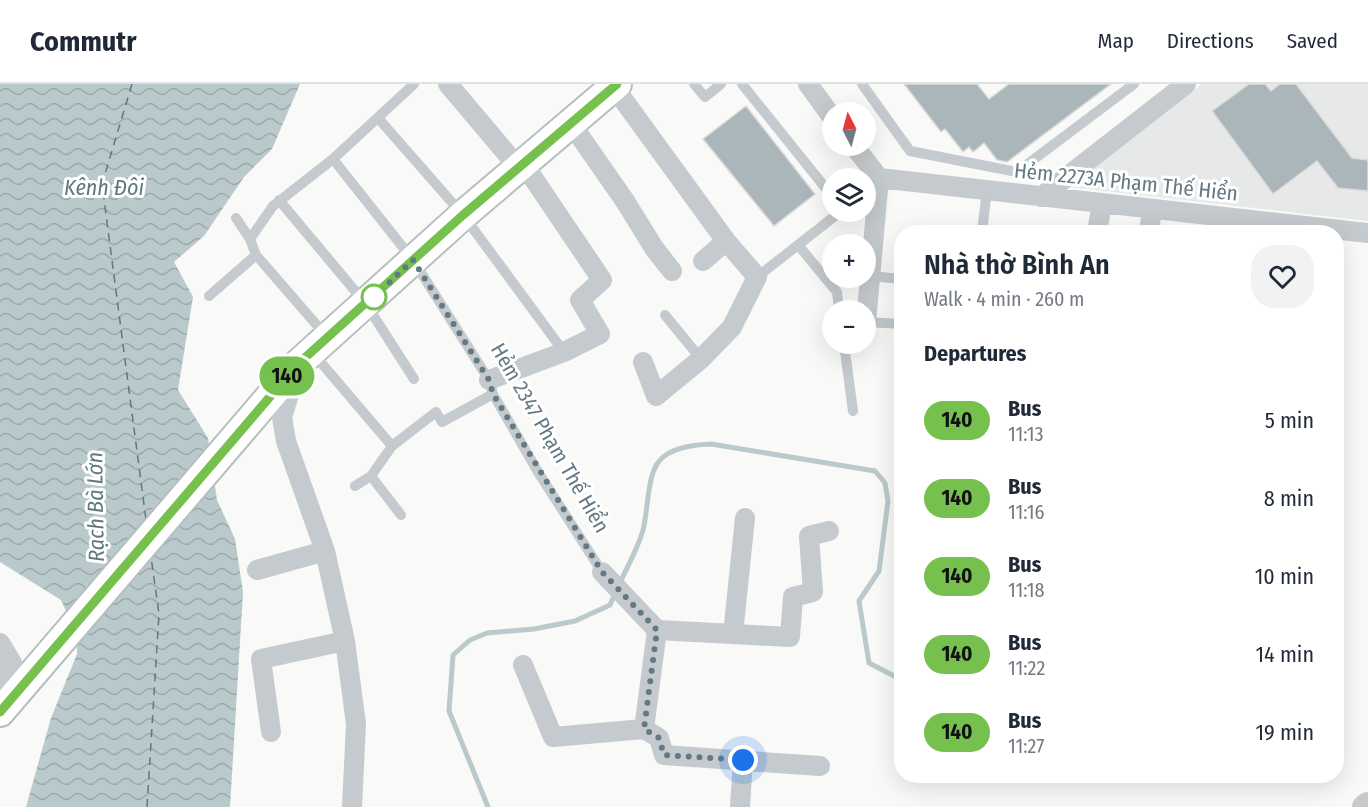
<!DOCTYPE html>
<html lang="en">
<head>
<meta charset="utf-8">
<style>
  :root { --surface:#fff; --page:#f2f2f3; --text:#1f2937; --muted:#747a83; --line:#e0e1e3 }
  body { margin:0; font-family:"Fira Sans Condensed",sans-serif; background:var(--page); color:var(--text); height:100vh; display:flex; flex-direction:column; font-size:22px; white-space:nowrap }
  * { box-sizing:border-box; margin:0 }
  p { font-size:20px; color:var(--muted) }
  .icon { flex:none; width:33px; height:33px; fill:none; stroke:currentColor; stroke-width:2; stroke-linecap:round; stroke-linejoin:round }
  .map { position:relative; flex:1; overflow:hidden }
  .panel { position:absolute; left:894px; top:141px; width:450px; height:558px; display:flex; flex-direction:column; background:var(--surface); border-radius:24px; box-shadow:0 6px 24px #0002 }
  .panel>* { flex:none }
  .badge { padding:0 12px; border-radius:20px; font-size:21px; line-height:39px }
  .needle { width:39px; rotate:354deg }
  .tools { position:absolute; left:822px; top:18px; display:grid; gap:12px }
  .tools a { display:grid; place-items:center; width:54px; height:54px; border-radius:50%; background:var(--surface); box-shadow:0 6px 24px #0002; font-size:30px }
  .you { position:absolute; width:30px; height:30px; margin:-15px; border:4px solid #fff; border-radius:50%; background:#1a73e8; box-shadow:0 0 0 9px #1a73e833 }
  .map>.badge { position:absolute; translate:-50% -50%; box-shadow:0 0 0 3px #fff }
  h2 { padding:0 30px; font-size:22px; line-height:54px }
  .round { display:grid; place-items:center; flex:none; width:63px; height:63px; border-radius:24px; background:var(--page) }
  .head { display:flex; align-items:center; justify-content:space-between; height:102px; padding:0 30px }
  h1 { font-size:28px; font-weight:600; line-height:45px }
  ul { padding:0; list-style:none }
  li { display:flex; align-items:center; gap:18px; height:78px; padding:0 30px }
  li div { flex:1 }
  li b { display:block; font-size:22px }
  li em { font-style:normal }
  li .badge { min-width:66px; font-weight:700; text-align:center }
  header { display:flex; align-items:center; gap:36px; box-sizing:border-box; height:84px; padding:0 30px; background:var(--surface); border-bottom:2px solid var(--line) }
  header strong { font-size:28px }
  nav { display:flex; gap:33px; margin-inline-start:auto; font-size:21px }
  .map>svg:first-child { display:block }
  .built { fill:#e7e9e8 }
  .water { fill:url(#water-waves) }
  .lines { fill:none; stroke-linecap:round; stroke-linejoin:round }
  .stream { stroke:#bacacc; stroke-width:5 }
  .ferry { stroke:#5e787d; stroke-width:1.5; stroke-dasharray:8 6; stroke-linecap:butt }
  .building { fill:#abb6ba; stroke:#dbdbd9; stroke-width:1.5 }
  .secondary-casing { stroke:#b7bec1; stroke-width:32 }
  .service { stroke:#c4cacd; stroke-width:10 }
  .minor { stroke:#c4cacd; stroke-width:20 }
  .tertiary { stroke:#c4cacd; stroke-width:26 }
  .secondary { stroke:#fff; stroke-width:28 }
  .line-casing { stroke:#fff; stroke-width:14 }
  .line { stroke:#76c04d; stroke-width:9 }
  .walk { stroke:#637983; stroke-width:6; stroke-dasharray:0 10.8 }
  .stop-dot { fill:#fff; stroke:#76c04d; stroke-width:3 }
  .labels { text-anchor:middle; stroke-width:6; stroke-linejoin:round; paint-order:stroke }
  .street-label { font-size:21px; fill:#637983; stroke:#fff }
  .water-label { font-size:22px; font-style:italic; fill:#5e787d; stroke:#fff }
</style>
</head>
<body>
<header>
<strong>Commutr</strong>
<nav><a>Map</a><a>Directions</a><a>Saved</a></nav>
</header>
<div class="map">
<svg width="1368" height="723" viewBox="0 0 1368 723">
  <defs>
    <pattern id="water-waves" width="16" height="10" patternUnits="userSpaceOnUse" patternTransform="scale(1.5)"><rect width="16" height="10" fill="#bacacc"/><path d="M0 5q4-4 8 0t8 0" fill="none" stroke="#9ba9ab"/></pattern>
  </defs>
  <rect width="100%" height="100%" fill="#f9f9f7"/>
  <path class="built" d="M1202 0H1368V137L1069 103Z"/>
  <path class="water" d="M0 0H300L272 65 244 93 204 152 174 178 193 213 178 306 208 354 217 416 235 455 243 508 230 723H26L51 634 77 570V551L61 516 0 478Z"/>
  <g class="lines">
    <path class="stream" d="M619 501C627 483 640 461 644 442 653 389 644 363 711 360L875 387 885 399 888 417 879 487 859 517 869 579 902 596
      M488 723 449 627 453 571 470 556 487 549 534 545 575 537 610 521 615 510"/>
    <path class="ferry" d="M132 0 102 100 146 436
      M147 723 159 530 151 473"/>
  </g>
  <path class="building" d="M904 0H977L989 15 1009 0H1111L1007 78 997 76 984 59 973 68 969 63 963 68 945 45 941 48Z
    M1249 0H1265L1271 7 1280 0H1296L1352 74 1368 76V107L1338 104 1317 77 1273 110 1212 27Z
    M746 22 815 110 774 142 703 55Z"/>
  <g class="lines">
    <defs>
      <path id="secondary" d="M0 628 298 280 463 131 617 0"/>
    </defs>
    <use href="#secondary" class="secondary-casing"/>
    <path class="service" d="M694 0 705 13 721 0
      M742 0 832 112
      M862 0 910 67 1017 88 1134 0
      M378 34 463 131 564 268
      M333 75 413 176 489 296 493 310 538 388 602 488
      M279 116 366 220 414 295
      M236 134 250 155 256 171 328 254
      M982 148 987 106
      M250 155 273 122 333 75 414 0
      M870 192 902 195
      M757 193 798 161
      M209 212 256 171
      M839 226 837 208 798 161 840 128
      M665 231 701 275
      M866 238 902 240
      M844 260 853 327
      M312 268 392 362
      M371 392 401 431
      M355 402 371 392 392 362 436 328 442 338 493 310"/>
    <path class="minor" d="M448 0 518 83
      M808 0 832 33
      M612 5 622 14 726 157 757 193 732 243 701 275 656 312 643 278
      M570 38 625 117 654 164 672 187
      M854 62 879 94 866 238
      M879 94 1368 149
      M1041 113 1186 0
      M1097 148 1102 119
      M1149 148 1152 125
      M703 177 726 157
      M296 288 282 333 286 357 325 467 345 557 356 640 352 723
      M489 296 564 268 600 250 580 216 602 196 523 79
      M257 486 325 467
      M602 488 657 546
      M733 550 745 434
      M0 559 12 579 0 598
      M523 581 553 653 644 645
      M644 645 657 546 790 553 793 513 813 508 809 452 829 447
      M644 645 659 654 664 671 820 682
      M271 648 261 575 345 557
      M740 723 743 676"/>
    <path class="tertiary" d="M1365 723 1368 721"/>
    <use href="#secondary" class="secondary"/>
  </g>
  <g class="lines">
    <defs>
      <path id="line" d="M0 628 298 280 463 131 617 0"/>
    </defs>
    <use href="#line" class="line-casing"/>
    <use href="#line" class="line"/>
    <path class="walk" d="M374 213 413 176 489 296 493 310 602 488 657 546 644 645 659 654 664 671 743 676"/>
  </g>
  <circle class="stop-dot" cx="374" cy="213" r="12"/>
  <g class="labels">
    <g class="street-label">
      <text transform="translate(1126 98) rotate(6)" y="7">Hẻm 2273A Phạm Thế Hiển</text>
      <text transform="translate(550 354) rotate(60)" y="7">Hẻm 2347 Phạm Thế Hiển</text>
    </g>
    <g class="water-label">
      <text x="104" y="111">Kênh Đôi</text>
      <text transform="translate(95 423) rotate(-91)" y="8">Rạch Bà Lớn</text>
    </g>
  </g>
</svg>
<div class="tools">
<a><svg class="needle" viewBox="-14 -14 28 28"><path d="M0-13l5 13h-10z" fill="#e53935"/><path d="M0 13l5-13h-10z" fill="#747a83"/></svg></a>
<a><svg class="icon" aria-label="layers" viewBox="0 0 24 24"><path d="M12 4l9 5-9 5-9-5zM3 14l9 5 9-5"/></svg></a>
<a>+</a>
<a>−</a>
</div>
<div class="you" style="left:743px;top:676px"></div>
<b class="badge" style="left:287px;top:292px;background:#76c04d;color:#111">140</b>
<section class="panel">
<div class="head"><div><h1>Nhà thờ Bình An</h1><p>Walk · 4 min · 260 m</p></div><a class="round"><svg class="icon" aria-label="heart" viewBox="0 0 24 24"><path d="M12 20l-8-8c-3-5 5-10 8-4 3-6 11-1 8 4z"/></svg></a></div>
<h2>Departures</h2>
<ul>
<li><span class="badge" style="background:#76c04d;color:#111">140</span><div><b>Bus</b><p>11:13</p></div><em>5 min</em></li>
<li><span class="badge" style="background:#76c04d;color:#111">140</span><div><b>Bus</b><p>11:16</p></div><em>8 min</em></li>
<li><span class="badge" style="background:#76c04d;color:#111">140</span><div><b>Bus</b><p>11:18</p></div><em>10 min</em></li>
<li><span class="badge" style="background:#76c04d;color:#111">140</span><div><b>Bus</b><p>11:22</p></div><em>14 min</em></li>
<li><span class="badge" style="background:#76c04d;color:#111">140</span><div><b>Bus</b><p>11:27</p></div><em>19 min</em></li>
</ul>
</section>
</div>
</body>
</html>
